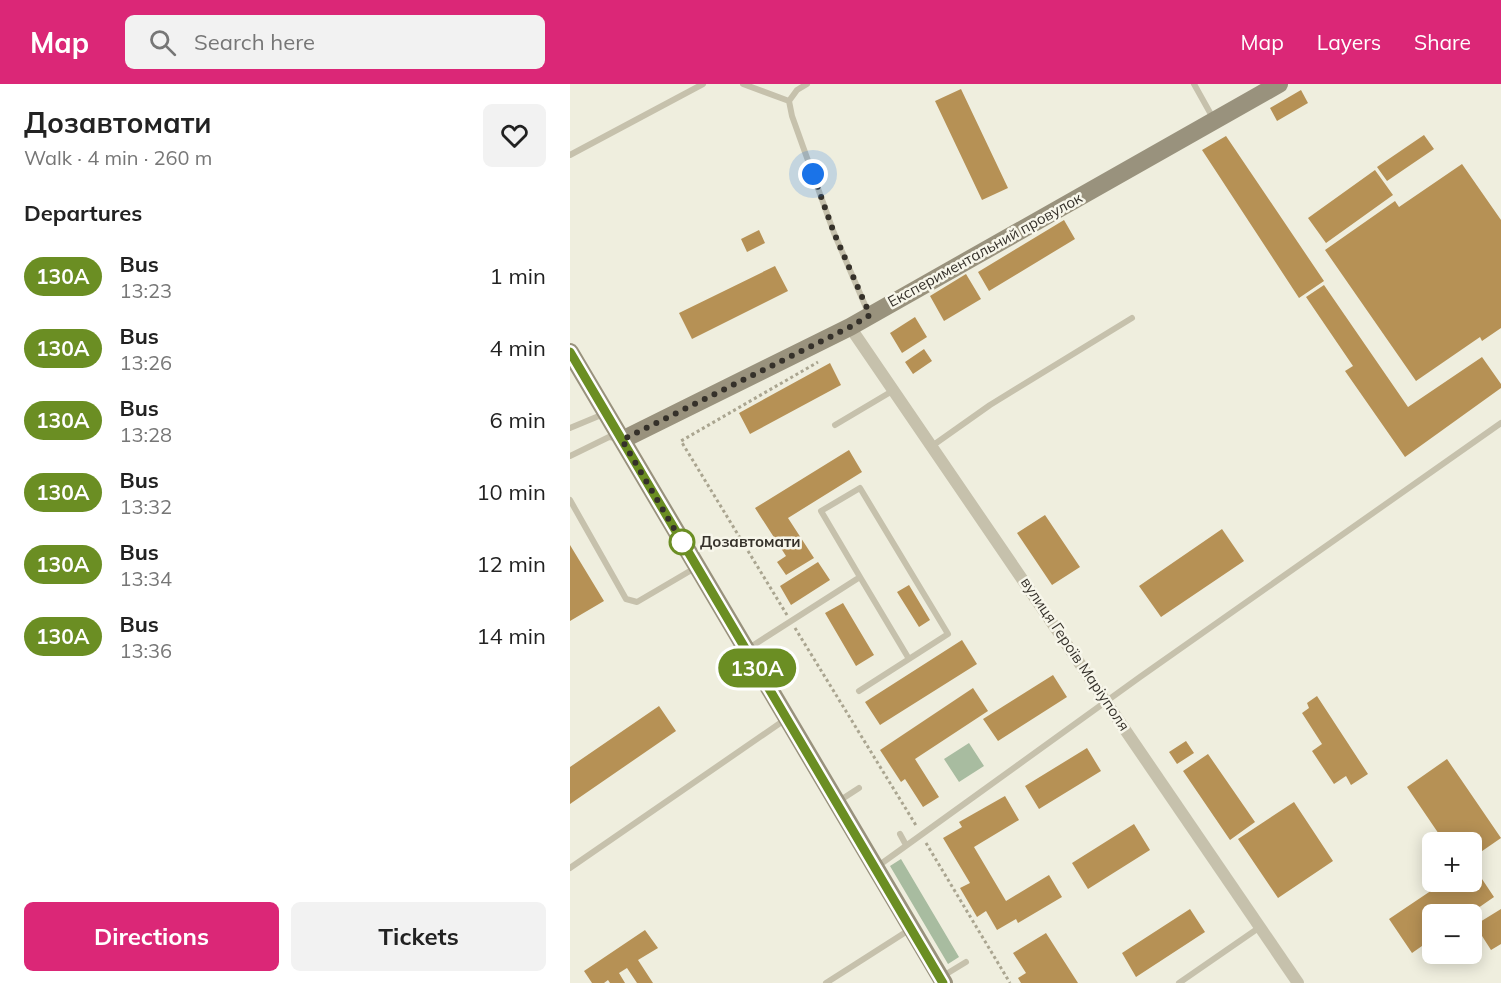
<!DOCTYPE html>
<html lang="en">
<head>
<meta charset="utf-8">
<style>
  :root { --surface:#fff; --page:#f2f2f2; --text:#222; --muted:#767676; --accent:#db2777 }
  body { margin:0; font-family:Mulish,sans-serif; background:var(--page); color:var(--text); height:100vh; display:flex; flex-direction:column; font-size:22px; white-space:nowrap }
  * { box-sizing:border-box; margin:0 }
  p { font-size:20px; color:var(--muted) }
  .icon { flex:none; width:33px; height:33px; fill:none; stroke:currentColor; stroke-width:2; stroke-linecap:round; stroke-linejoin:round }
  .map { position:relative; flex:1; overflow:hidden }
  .drawer { display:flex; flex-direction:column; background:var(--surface); width:570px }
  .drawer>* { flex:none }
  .badge { padding:0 12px; border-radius:20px; font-size:21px; line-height:39px }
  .tools { position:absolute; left:852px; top:748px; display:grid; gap:12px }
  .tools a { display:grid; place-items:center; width:60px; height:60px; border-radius:9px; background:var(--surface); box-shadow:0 3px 15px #0003; font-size:30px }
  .you { position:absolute; width:30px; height:30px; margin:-15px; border:4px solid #fff; border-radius:50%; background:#1a73e8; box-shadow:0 0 0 9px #1a73e833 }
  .map>.badge { position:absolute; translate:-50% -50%; box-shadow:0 0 0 3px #fff }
  h2 { padding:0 24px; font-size:22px; line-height:54px }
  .round { display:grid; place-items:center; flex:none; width:63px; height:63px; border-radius:9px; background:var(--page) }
  .overview { display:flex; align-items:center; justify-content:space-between; height:102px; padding:0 24px }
  h1 { font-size:28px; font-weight:700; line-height:45px }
  .cta { display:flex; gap:12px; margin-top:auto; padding:12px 24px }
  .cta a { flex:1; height:69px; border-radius:9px; background:var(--accent); color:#fff; font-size:24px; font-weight:700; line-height:69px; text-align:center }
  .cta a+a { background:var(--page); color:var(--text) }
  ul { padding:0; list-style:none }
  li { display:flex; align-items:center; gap:18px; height:72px; padding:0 24px }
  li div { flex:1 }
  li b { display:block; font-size:22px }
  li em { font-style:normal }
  li .badge { min-width:66px; font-weight:700; text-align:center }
  header { display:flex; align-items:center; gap:36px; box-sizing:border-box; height:84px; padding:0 30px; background:var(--accent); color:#fff }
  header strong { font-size:28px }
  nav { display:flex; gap:33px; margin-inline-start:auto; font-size:21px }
  .search { width:420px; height:54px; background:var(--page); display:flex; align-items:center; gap:15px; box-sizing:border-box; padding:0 21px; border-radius:9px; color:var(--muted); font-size:22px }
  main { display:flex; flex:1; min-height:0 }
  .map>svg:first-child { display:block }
  .green { fill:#a8bca0 }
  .building { fill:#b69155 }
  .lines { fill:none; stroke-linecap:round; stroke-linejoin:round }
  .path { stroke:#aaa590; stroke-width:3; stroke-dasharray:3 3; stroke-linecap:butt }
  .lane { stroke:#c6c1ac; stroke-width:6 }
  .street { stroke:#c6c1ac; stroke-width:12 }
  .secondary { stroke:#99927d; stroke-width:18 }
  .line-casing { stroke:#fff; stroke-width:14 }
  .line { stroke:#6b8e23; stroke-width:9 }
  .walk { stroke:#35312a; stroke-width:6; stroke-dasharray:0 10.8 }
  .stop-dot { fill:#fff; stroke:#6b8e23; stroke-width:3 }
  .labels { text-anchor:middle; stroke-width:5; stroke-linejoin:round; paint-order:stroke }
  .street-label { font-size:15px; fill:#35312a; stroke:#f7f6ea }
  .stop-label { font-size:15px; font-weight:bold; fill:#35312a; stroke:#f7f6ea; text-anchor:start }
</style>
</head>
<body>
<header>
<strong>Map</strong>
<div class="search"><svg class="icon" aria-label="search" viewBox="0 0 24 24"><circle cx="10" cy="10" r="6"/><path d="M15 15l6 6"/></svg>Search here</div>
<nav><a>Map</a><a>Layers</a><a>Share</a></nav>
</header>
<main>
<section class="drawer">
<div class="overview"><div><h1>Дозавтомати</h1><p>Walk · 4 min · 260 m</p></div><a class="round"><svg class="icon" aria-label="heart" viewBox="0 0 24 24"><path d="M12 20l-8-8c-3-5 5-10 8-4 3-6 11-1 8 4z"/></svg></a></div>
<h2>Departures</h2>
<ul>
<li><span class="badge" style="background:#6b8e23;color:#fff">130А</span><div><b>Bus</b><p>13:23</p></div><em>1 min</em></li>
<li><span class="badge" style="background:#6b8e23;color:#fff">130А</span><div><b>Bus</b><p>13:26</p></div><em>4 min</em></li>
<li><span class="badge" style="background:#6b8e23;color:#fff">130А</span><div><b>Bus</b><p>13:28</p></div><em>6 min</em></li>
<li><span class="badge" style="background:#6b8e23;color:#fff">130А</span><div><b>Bus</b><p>13:32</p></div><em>10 min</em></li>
<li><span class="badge" style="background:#6b8e23;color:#fff">130А</span><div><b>Bus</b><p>13:34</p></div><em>12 min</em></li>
<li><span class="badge" style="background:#6b8e23;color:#fff">130А</span><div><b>Bus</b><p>13:36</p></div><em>14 min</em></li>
</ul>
<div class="cta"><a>Directions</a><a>Tickets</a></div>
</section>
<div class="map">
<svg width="931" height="899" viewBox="0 0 931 899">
  <rect width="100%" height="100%" fill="#efeede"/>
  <path class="green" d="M399 659 414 682 389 698 374 675Z
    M331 775 389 873 378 880 320 782Z"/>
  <path class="building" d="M391 5 438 104 412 116 365 17Z
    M731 6 738 19 707 37 700 24Z
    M854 51 864 65 817 97 807 83Z
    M656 52 754 197 729 214 632 66Z
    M892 80 931 136V244L912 257 910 253 846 297 755 166 825 117 829 123Z
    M805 86 823 111 756 159 738 134Z
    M494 136 505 155 419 207 408 188Z
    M189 146 195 159 177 168 171 155Z
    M205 182 218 207 122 255 109 229Z
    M396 190 411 215 374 237 360 212Z
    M754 201 838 323 912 273 931 300V304L835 373 775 287 783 282 736 213Z
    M345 233 357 253 332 269 320 249Z
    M354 265 362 277 343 290 335 278Z
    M260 279 271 301 180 350 169 329Z
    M279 366 292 388 218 434 244 474 216 491 207 478 216 472 185 424Z
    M475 431 510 483 482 501 447 449Z
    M652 445 674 477 591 533 569 502Z
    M0 461 34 517 0 537Z
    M248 478 260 496 221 521 210 502Z
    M339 501 360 536 349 543 327 508Z
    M273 519 304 571 286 582 255 529Z
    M392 556 407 580 310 641 295 618Z
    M483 591 497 613 428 657 413 635Z
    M403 604 418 627 345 675 369 713 353 723 335 695 331 698 310 666Z
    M747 612 798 690 781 701 776 692 764 700 742 667 752 660 732 629 739 624 737 619Z
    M89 622 106 647 0 720V683Z
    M616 657 624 669 607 680 599 668Z
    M517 664 531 687 469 725 455 702Z
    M638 670 685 738 660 756 613 687Z
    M877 675 931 754 902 774V759H875L837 703Z
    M435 712 449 736 404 763 436 817 479 791 492 813 448 839 446 835 427 846 416 827 407 833 390 804 400 799 373 754 392 743 389 738Z
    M724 718 763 777 708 814 668 755Z
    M564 740 580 766 518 805 502 779Z
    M902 780 924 813 898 831H862V855L842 869 819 835 874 798H902Z
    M620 825 635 848 566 893 552 869Z
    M931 825V860L921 866 905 841Z
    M75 846 88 864 68 876 83 899H67L57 884 49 889 55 899H40L38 896 34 899H22L14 887Z
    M476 849 508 899H451L448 894 456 889 443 869Z"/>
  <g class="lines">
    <path class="path" d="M217 531 111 357 248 278
      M225 544 347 743
      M356 759 440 899"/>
    <path class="lane" d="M173 0 219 17
      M237 0 227 6 219 17 222 32 264 149 298 228
      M624 0 643 34
      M0 71 133 0
      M265 341 324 306
      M0 344 36 329
      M362 362 420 321 562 234
      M0 372 39 353 45 354
      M0 416 56 515 67 518 125 484
      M290 493 251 427 290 404 378 550 339 575
      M179 564 290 493 339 575 289 607
      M269 717 289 704
      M330 750 336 761
      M308 782 570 593 931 339
      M0 784 216 635
      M373 892 396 878
      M256 899 339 846
      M609 899 690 843"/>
    <path class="street" d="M280 243 728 899"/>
    <path class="secondary" d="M0 268 374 899
      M52 356 280 243 709 0"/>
  </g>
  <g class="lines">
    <defs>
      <path id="line" d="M0 268 373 899"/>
    </defs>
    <use href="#line" class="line-casing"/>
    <use href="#line" class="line"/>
    <path class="walk" d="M112 458 116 465 52 356 280 243 300 231 264 149 243 90"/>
  </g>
  <circle class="stop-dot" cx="112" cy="458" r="12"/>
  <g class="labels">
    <g class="street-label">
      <text transform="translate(415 166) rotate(-29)" y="5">Експериментальний провулок</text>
      <text transform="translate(505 570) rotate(56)" y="5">вулиця Героїв Маріуполя</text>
    </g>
    <g class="stop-label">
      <text x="130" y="463">Дозавтомати</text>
    </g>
  </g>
</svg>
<div class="tools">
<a>+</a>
<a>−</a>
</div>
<div class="you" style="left:243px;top:90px"></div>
<b class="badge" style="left:187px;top:584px;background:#6b8e23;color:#fff">130А</b>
</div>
</main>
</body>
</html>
